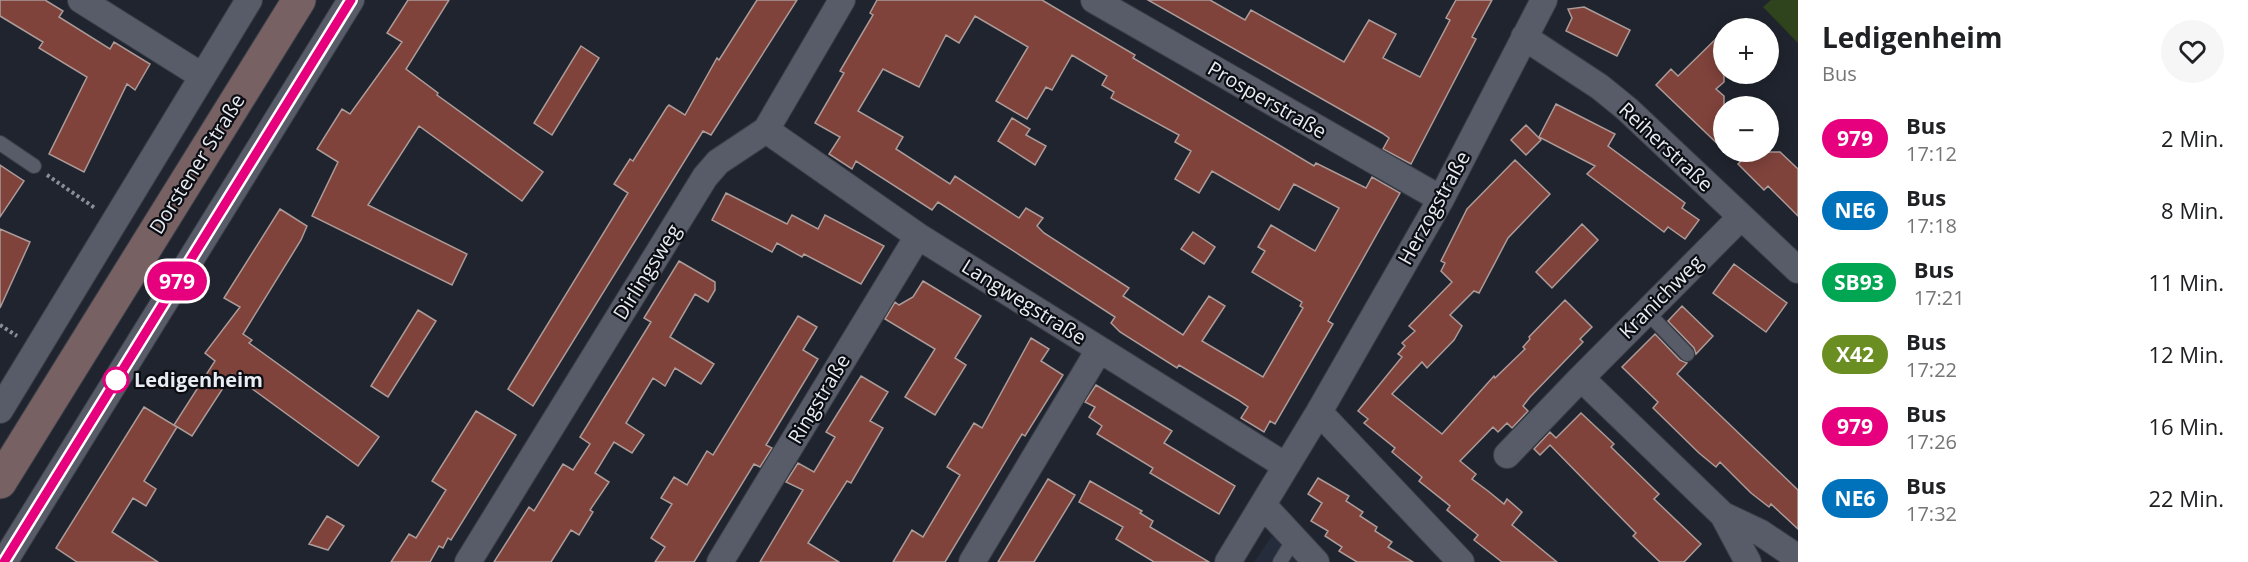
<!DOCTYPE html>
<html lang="de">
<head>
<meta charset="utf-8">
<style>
  :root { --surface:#fff; --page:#f6f6f6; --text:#202124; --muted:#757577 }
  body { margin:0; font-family:"Open Sans",sans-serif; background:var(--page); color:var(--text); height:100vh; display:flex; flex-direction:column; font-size:22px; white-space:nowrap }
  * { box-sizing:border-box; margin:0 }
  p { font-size:20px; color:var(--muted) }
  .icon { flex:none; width:33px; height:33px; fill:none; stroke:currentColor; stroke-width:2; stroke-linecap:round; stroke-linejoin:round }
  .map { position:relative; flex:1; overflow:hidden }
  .panel { display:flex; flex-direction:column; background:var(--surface); width:450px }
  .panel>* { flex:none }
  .badge { padding:0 12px; border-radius:20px; font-size:21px; line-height:39px }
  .tools { position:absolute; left:1713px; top:18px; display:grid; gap:12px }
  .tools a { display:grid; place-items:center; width:66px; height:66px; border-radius:50%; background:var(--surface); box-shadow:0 3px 15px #0003; font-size:30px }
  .map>.badge { position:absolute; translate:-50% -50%; box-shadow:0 0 0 3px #fff }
  .round { display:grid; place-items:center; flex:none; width:63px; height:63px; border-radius:32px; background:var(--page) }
  .headline { display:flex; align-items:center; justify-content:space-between; height:102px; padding:0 24px }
  h1 { font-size:28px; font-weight:700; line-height:45px }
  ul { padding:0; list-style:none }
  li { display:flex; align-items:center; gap:18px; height:72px; padding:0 24px }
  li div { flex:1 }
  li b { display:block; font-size:22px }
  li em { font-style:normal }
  li .badge { min-width:66px; font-weight:700; text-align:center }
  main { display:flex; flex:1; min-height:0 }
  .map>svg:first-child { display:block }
  .built { fill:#252c3b }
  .green { fill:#2f441d }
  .building { fill:#80433c; stroke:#ab9b99; stroke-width:1.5; fill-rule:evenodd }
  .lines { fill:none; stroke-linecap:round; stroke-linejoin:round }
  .service-casing { stroke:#3a3e47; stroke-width:16 }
  .minor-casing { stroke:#3a3e47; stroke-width:28 }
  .secondary-casing { stroke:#3a3e47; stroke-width:35 }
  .path { stroke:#8a8e96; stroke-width:4; stroke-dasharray:3 3; stroke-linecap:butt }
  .service { stroke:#575c68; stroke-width:14 }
  .minor { stroke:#575c68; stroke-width:26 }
  .secondary { stroke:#776163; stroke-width:33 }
  .line-casing { stroke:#fff; stroke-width:14 }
  .line { stroke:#e6007e; stroke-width:9 }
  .stop-dot { fill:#fff; stroke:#e6007e; stroke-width:3 }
  .labels { text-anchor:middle; stroke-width:4.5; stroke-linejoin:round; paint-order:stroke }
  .street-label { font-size:20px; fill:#e8ecf3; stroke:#0b0d12 }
  .stop-label { font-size:20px; font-weight:bold; fill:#e8ecf3; stroke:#0b0d12; text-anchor:start }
</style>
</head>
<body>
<main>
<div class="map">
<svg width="1798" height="562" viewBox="0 0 1798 562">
  <rect width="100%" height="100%" fill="#20242e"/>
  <path class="built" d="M1271 537H1276L1304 562H1254Z"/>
  <path class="green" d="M1771 0H1798V43L1763 7Z"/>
  <path class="building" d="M0 0H45L63 11 59 17 110 49 114 42 150 64 135 90 127 84 84 172 49 154 87 77 39 48 43 42 0 16Z
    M408 0H449L406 69 438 93 437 95 543 172 522 201 419 126 368 205 467 254 452 285 312 216 338 162 317 149 342 109 350 114 402 42 387 33Z
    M757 0H797L711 135 703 131 533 406 508 389 628 193 614 184 630 159 633 161 667 107 669 105 685 115 717 58 719 60Z
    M877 0H1042L1135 55 1133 58 1314 166 1316 163 1366 188 1372 177 1400 193 1328 321 1333 324 1275 424 1270 421 1264 432 1241 418 1248 407 1238 400 1179 365 1177 368 1120 332 1111 323 1115 317 938 202 932 210 856 161 852 169 829 154 840 137 815 123 844 73 840 71 873 15 870 13ZM975 16 1028 47 996 101 1027 119 1046 87 1052 90 1072 55 1107 76 1102 85 1114 92 1111 98 1179 135 1175 142 1191 151 1175 179 1199 193 1212 171 1279 210 1294 184 1339 208 1315 251 1271 225 1258 247 1265 251 1252 272 1302 302 1300 306 1303 308 1263 377 1202 341 1225 306 1209 296 1183 335 1123 296 1129 288 1044 233 1037 226 1043 218 1026 208 1019 218 955 176 950 184 896 149 903 137 858 111 883 69 919 87 946 35 959 43Z
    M1148 0H1210L1245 20 1251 10 1344 62 1369 20 1396 34 1383 58 1420 77 1450 20 1446 18 1456 0H1492L1472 37 1476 39 1411 164 1383 149 1389 138 1382 133Z
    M1584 7 1630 30 1617 56 1566 31 1572 18 1568 9Z
    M1724 31V82L1716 89 1724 96V150L1656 85 1671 69 1678 76Z
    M581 46 599 58 552 135 534 123Z
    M1556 104 1615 134 1608 146 1685 203 1682 208 1699 220 1685 239 1668 227 1664 232 1587 174 1595 166 1539 137Z
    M1012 118 1030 129 1026 135 1046 146 1035 165 998 141Z
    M1526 125 1541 140 1526 155 1511 140Z
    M1750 152H1780L1798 169V216L1768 186 1764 190 1738 164Z
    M1515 160 1550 194 1508 238 1479 293 1474 291 1450 315 1462 326 1454 340 1427 368 1422 362 1392 394 1442 434 1494 376 1495 378 1525 349 1523 347 1530 339 1529 337 1565 300 1592 327 1580 339 1583 342 1530 397 1523 406 1528 411 1512 428 1507 423 1498 432 1493 427 1460 461 1476 474 1472 479 1488 491 1504 504 1507 499 1522 512 1512 525 1557 562H1502L1474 540 1478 535 1447 510 1450 506 1419 481 1422 477 1392 452 1395 448 1364 423 1368 419 1358 411 1402 357 1398 354 1405 346 1402 343 1415 331 1409 326 1452 282 1441 271 1445 263 1441 261 1467 209Z
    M0 165 24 181 0 217Z
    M726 193 787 224 792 215 818 229 825 215 884 246 861 284 804 254 802 257 777 243 772 252 712 220Z
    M280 209 307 226 301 240 243 334 252 340 249 343 379 437 358 466 232 374 192 436 174 425 215 361 205 353 240 307 224 298Z
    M1582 224 1598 240 1552 288 1536 272Z
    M0 229 30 242 0 308Z
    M1193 232 1215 247 1204 264 1181 249Z
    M679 261 715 282V290L708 302 695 294 670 337 714 364 701 384 675 368 665 386 653 378 626 423 644 435 632 453 614 442 595 473 609 482 590 510 593 512 579 535 571 530 551 562H494L529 507 534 511 563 464 573 470 590 444 580 437 651 322 644 318Z
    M1734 264 1787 303 1766 332 1713 293Z
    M923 281 981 316 955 358 966 365 935 415 905 397 935 349 885 319 895 302 899 305 913 297Z
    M1682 306 1713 336 1696 354 1694 348 1668 321Z
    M418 310 436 321 388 397 371 386Z
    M798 316 817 327 803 350 818 359 766 445 772 448 760 467 754 464 694 562H655L665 547 651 538 672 504 661 498 674 477 687 485 707 451 713 455Z
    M1655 334 1680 360 1687 363 1677 374 1798 490V529L1771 504 1769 507 1751 493 1720 462 1716 467 1699 453 1653 408 1658 402 1622 367Z
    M1031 338 1049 349 1041 361 1063 375 1025 436 1022 434 945 562H893L912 530 923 537 960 475 947 467 974 423 982 428Z
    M861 376 888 392 870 421 883 428 851 483 847 481 808 543 839 562H760L803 490 786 482 798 463 814 472 835 437 826 432Z
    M1096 385 1172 431 1164 443 1235 486 1219 514 1150 473 1153 468 1097 434 1102 426 1089 417 1095 407 1085 402Z
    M144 407 177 427 144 481 156 489 146 506 133 498 112 532 158 562H77L56 548Z
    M476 411 516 435 451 540 448 538 443 548 439 546 430 562H391L409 534 416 538 446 490 432 481Z
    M1581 413 1614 444 1611 447 1659 494 1654 499 1701 544 1684 562H1660L1633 536 1636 533 1550 445 1540 455 1534 449 1550 432 1556 438Z
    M1318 478 1349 496 1346 501 1363 512 1360 516 1377 527 1375 531 1392 542 1388 547 1413 562H1357L1339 551 1342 547 1325 536 1328 531 1311 521 1322 503 1308 494Z
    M1048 479 1075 495 1034 562H998Z
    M1090 481 1142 511 1140 513 1153 521 1150 527 1209 562H1154L1116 539 1123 527 1079 502Z
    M327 516 344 526 328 550 309 544Z"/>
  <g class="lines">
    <defs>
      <path id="service" d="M0 143 34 166
        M1646 311 1687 354
        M1280 562 1294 539"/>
      <path id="minor" d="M81 0 202 76
        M1094 0 1441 199
        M1524 37 1600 87 1627 109 1798 270
        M766 130 918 236 1286 466
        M1581 378 1741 217
        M0 410 249 0
        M1319 412 1461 562
        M1507 455 1581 378 1723 515 1761 533 1798 558
        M1263 505 1316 562
        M1723 515 1748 562
        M4 562 351 0
        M468 562 705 177 718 162 766 130 842 0
        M720 562 918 236
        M972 562 1099 350
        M1228 562 1319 412 1441 199 1544 0"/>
      <path id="secondary" d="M0 482 299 0"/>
    </defs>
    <use href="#service" class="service-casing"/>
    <use href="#minor" class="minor-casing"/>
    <use href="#secondary" class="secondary-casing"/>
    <path class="path" d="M47 175 95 208
      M0 325 17 336"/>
    <use href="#service" class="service"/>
    <use href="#minor" class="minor"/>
    <use href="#secondary" class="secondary"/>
  </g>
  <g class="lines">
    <defs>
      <path id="line" d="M4 562 351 0"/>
    </defs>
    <use href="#line" class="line-casing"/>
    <use href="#line" class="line"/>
  </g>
  <circle class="stop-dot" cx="116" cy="380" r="12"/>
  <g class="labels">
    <g class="street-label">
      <text transform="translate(1267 100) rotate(30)" y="7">Prosperstraße</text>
      <text transform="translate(1666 147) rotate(43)" y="7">Reiherstraße</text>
      <text transform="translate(197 164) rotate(-58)" y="7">Dorstener Straße</text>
      <text transform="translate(1434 208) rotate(-61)" y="7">Herzogstraße</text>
      <text transform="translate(647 272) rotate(-58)" y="7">Dirlingsweg</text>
      <text transform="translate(1661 297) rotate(-45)" y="7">Kranichweg</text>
      <text transform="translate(1024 302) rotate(32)" y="7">Langwegstraße</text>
      <text transform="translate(819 399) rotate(-59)" y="7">Ringstraße</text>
    </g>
    <g class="stop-label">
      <text x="134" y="387">Ledigenheim</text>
    </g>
  </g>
</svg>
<div class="tools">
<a>+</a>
<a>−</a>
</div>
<b class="badge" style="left:177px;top:281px;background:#e6007e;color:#fff">979</b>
</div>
<section class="panel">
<div class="headline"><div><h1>Ledigenheim</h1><p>Bus</p></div><a class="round"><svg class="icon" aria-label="heart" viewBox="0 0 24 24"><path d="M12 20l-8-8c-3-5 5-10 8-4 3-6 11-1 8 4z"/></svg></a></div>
<ul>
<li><span class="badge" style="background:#e6007e;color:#fff">979</span><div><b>Bus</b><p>17:12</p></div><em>2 Min.</em></li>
<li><span class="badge" style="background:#0072bc;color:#fff">NE6</span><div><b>Bus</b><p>17:18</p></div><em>8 Min.</em></li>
<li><span class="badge" style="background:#00a651;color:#fff">SB93</span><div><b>Bus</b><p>17:21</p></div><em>11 Min.</em></li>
<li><span class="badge" style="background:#6b8e23;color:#fff">X42</span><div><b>Bus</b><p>17:22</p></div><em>12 Min.</em></li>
<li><span class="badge" style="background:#e6007e;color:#fff">979</span><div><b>Bus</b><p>17:26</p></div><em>16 Min.</em></li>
<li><span class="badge" style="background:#0072bc;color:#fff">NE6</span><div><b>Bus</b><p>17:32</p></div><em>22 Min.</em></li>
</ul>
</section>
</main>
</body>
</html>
